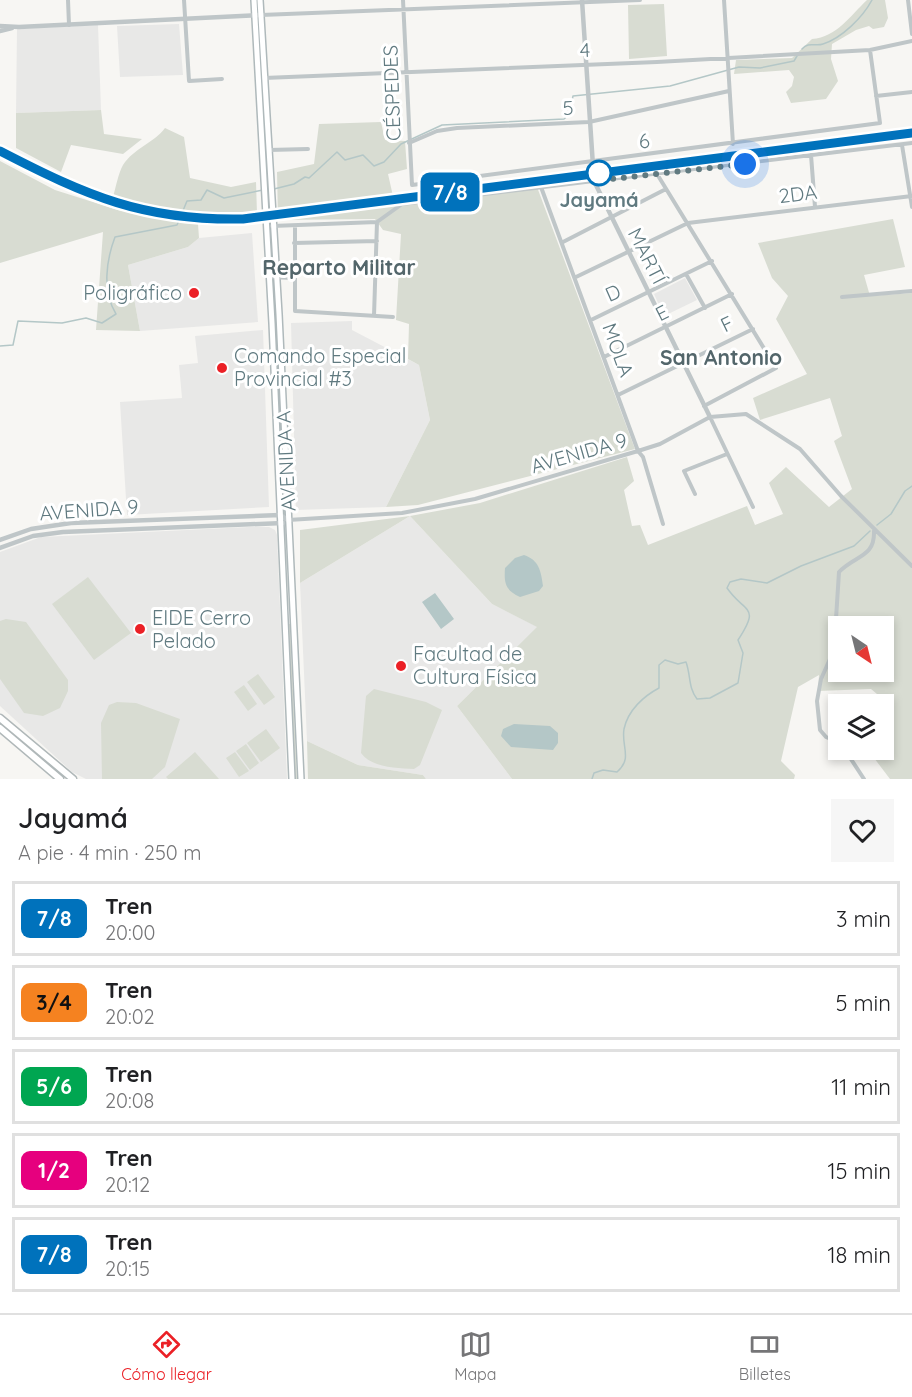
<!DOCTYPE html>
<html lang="es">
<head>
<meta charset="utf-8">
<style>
  :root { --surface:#fff; --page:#f6f6f6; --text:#202124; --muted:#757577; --line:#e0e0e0; --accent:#eb2026 }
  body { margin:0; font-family:Quicksand,sans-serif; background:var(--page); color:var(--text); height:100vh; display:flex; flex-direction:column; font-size:22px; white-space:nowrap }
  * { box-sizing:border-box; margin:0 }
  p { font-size:20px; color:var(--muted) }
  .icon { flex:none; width:33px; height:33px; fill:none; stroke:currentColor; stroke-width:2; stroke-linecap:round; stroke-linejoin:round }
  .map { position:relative; height:779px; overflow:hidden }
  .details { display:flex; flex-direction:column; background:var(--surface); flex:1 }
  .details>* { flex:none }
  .badge { padding:0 12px; border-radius:9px; font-size:21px; line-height:39px }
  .needle { width:39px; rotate:145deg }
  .tools { position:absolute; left:828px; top:616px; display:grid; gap:12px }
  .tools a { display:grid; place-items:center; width:66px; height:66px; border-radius:0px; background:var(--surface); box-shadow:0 3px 9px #0003; font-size:30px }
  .you { position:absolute; width:30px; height:30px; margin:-15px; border:4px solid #fff; border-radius:50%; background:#1a73e8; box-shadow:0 0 0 9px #1a73e833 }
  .map>.badge { position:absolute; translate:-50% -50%; box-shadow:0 0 0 3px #fff }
  .round { display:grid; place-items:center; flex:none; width:63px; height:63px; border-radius:0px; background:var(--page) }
  .overview { display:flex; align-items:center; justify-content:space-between; height:102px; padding:0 18px }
  h1 { font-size:28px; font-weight:600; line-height:45px }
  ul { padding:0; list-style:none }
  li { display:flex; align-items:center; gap:18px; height:75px; margin:0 12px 9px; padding:0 6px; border:3px solid var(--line); border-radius:0px }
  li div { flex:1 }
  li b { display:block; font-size:22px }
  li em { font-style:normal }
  li .badge { min-width:66px; font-weight:700; text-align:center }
  .menu { display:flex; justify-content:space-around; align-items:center; height:84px; border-top:2px solid var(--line); background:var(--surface); font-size:16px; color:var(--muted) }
  .menu a { display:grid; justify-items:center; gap:3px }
  .menu .on { color:var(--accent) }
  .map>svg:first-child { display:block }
  .built { fill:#e8e8e7 }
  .green { fill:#d8dcd2; fill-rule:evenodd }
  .water { fill:#b4c7c7 }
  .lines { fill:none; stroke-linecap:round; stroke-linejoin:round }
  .stream { stroke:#b4c7c7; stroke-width:1.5 }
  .secondary-casing { stroke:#afb9bb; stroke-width:8 }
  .trunk-casing { stroke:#b0b8b9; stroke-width:9 }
  .minor { stroke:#bfc6c8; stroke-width:4 }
  .tertiary { stroke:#bfc6c8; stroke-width:4.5 }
  .secondary { stroke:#fff; stroke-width:5 }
  .trunk { stroke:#fff; stroke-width:6 }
  .rail-casing { stroke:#9ca8ab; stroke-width:4 }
  .rail { stroke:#fff; stroke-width:1.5; stroke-dasharray:4.5; stroke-linecap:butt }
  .line-casing { stroke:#fff; stroke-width:14 }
  .line { stroke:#0072bc; stroke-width:9 }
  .walk { stroke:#607a80; stroke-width:6; stroke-dasharray:0 10.8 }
  .stop-dot { fill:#fff; stroke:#0072bc; stroke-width:3 }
  .poi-dot { fill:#eb2026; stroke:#fff; stroke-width:2 }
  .labels { text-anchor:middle; stroke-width:6; stroke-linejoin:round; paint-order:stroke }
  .street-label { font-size:20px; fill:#607a80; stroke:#fff }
  .stop-label { font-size:20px; font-weight:bold; fill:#607a80; stroke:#fff }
  .poi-label { font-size:20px; fill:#607a80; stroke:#fff; text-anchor:start }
  .neighbourhood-label { font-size:21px; font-weight:bold; fill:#53666b; stroke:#fff }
</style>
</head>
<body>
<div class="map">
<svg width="912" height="779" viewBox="0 0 912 779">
  <rect width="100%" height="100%" fill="#f7f6f3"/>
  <path class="built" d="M179 24 183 75 120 77 117 26Z
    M98 25 101 110 16 113 17 29Z
    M252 233 258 322 140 331 128 265 188 247 199 238Z
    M685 278 697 300 664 316 654 294Z
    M352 321V330L419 365 430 420 386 507 296 510 291 323Z
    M263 330 269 507 127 515 120 402 182 398 179 365 198 363 195 336Z
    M410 516 492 604 538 627 457 706 512 779H426L423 775 358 765 307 741 300 583Z
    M249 527H269L275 530 277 535 287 779H86L72 772 0 706V552L41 537Z"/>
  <path class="green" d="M867 0H885L888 18 884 27 873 29 869 26 856 30 832 44 831 59 838 81 826 99 791 103 786 92 792 86 794 77 789 70 734 74 736 60 792 58 812 39C837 37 850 16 867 0Z
    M664 4 667 56 629 59 628 5Z
    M101 110 104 134 142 139 123 154 71 145 61 172 16 148V113Z
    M381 122 385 140 405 141 407 169 388 174 395 205 537 187 635 449 418 505 386 507 430 420 419 365 408 359 409 324 396 320 401 234 383 230 375 219 278 220 277 172 314 164 319 124Z
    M165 128 184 137 190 178 231 187 256 182 257 214 208 215 173 212 113 197C116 187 118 174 123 165 134 148 154 143 165 128Z
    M0 161 55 190 118 210 198 224 199 238 188 247 128 265 140 331 96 330 103 232 0 263Z
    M893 219 905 267 864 275 870 296 912 293V779H890L868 750H884V705H876L877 694 871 689 818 691 819 675 798 687 781 761 795 775 794 779H512L457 706 537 627 492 604 410 516 300 583V530L410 516 480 503 627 457 634 481 624 490 632 526 640 525 648 545 747 506 755 525 783 514 769 483 786 467 829 507 852 489 834 441 842 436 830 398 760 420 753 398 807 374 776 319 788 296 772 278 758 243ZM838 627H884V672H838Z
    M88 577 131 633 94 660 52 604Z
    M6 619 26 622 68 680V691L60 708 43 716 24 713 0 679V621Z
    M288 624H290L297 779H295Z
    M258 674 275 697 264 705 247 682Z
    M244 685 257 704 248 711 234 692Z
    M374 689 426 702 442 710 420 765 414 769C397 768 372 768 361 753L366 696Z
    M117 702 136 703 180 719 165 767 152 779H102L101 723 109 705Z
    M266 729 280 748 261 762 247 743Z
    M307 741 358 765 423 775 426 779H308Z
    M246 744 259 763 250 770 236 751Z
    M195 752 219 779H168L166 777Z
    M235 752 249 771 239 777 226 758Z"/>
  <path class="water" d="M524 555C539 560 541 571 543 586L539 591 520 597C505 590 504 583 505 568L515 558Z
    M435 593 454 619 441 629 422 602Z
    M514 724 550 726 558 733V743L553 750 511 747 501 736 503 729Z"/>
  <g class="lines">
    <path class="stream" d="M802 49C809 41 815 47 823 44 842 38 863 17 872 0
      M274 189 294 184 305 177 309 178 337 152 345 160 363 155 374 166 384 162 401 144 442 125 564 119 569 115 573 96 670 86 739 67 760 68 794 61 797 56
      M0 346 13 345 18 321 62 323 86 318 102 323 116 314C102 291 106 261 115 237L177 225 187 201 201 200 207 190 224 198 263 190
      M877 525 891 514 905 491 912 486
      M592 779 594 773 603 770 617 772C633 758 621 747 624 729 628 710 644 696 659 688V665L665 660 678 664 686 662C691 676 688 687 697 699L710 698 738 683 743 653 738 640C761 605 745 614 727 588L730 582 741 579 767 583 801 566 854 546 870 531"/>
    <defs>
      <path id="secondary" d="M254 0 272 323 292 779
        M260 0 279 314 301 779"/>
      <path id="trunk" d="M0 718 73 779
        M0 728 60 779"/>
    </defs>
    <use href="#secondary" class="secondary-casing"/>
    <use href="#trunk" class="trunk-casing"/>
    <path class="minor" d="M68 0 69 25
      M184 0 189 81 222 79
      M403 0 412 185 880 123 870 50
      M724 0 733 144
      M908 0 912 34
      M261 15 640 0
      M264 78 657 62 870 50 912 41
      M876 96 912 92
      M409 143 437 131 457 128 589 122 729 91
      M902 145 912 207
      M269 150 308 149
      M811 155 815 207
      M657 174 776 368 704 406
      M541 187 638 451 643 457 663 524
      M272 226 377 222 402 204 912 143
      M295 226V311L393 317
      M563 242 666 189
      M294 243 377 241
      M686 274 705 308
      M269 277 294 278
      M576 277 688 223 912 196
      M842 297 912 291
      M374 316 377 222
      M591 320 712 261
      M604 357 732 294
      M618 395 753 329
      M710 417 753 507
      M695 494 684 471 727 454
      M288 520 402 513 475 499 638 451 660 444 710 417 746 414 800 449 841 496 912 566
      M838 742 826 737 820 730 817 701 821 679 834 650 839 572C855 555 875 558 874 531
      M845 750 864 779"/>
    <path class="tertiary" d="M582 0 594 181 710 417
      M0 26 19 27 261 15
      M0 31 12 28
      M0 540 31 529 71 523 280 515 288 520
      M0 548 33 536 63 532 283 523"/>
    <use href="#secondary" class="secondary"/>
    <use href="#trunk" class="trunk"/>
    <defs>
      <path id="rail" d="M0 151C87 196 144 221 243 219L912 133"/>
    </defs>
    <use href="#rail" class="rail-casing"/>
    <use href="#rail" class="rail"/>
  </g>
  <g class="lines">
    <defs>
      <path id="line" d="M0 151C87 196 144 221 243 219L912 133"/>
    </defs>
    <use href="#line" class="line-casing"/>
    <use href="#line" class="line"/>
    <path class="walk" d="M599 173 593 174 594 181 745 164"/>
  </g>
  <circle class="stop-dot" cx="599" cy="173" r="12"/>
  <g class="poi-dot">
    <circle cx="194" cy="293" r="6"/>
    <circle cx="222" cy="368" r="6"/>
    <circle cx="140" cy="629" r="6"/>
    <circle cx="401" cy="666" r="6"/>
  </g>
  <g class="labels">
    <g class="street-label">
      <text transform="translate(585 50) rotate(-2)" y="7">4</text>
      <text transform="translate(392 93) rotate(-92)" y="7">CÉSPEDES</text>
      <text transform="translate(568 108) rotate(-3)" y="7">5</text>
      <text transform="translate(644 141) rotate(-8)" y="7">6</text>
      <text transform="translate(798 194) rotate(-7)" y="7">2DA</text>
      <text transform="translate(647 256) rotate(63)" y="7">MARTÍ</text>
      <text transform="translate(613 293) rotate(-24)" y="7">D</text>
      <text transform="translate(662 313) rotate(-27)" y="7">E</text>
      <text transform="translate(727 324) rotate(-26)" y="7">F</text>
      <text transform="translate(618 350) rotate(70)" y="7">MOLA</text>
      <text transform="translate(579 453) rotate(-16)" y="7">AVENIDA 9</text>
      <text transform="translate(286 461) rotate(-93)" y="7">AVENIDA A</text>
      <text transform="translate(89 510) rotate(-4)" y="7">AVENIDA 9</text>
    </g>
    <g class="stop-label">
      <text x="599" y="207">Jayamá</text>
    </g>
    <g class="poi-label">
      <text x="182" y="300" text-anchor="end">Poligráfico</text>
      <text x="234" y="363">Comando Especial<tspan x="234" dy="23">Provincial #3</tspan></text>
      <text x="152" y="625">EIDE Cerro<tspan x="152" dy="23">Pelado</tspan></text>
      <text x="413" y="661">Facultad de<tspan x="413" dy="23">Cultura Física</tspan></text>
    </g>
    <g class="neighbourhood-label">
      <text x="339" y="275">Reparto Militar</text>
      <text x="721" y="365">San Antonio</text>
    </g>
  </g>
</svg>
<div class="tools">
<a><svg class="needle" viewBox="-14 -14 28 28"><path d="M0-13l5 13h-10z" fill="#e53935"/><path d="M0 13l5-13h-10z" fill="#757577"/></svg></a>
<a><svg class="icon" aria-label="layers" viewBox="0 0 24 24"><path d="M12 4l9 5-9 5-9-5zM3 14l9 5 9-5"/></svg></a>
</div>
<div class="you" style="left:745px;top:164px"></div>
<b class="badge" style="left:450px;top:192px;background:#0072bc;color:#fff">7/8</b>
</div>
<section class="details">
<div class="overview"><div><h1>Jayamá</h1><p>A pie · 4 min · 250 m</p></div><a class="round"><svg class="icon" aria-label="heart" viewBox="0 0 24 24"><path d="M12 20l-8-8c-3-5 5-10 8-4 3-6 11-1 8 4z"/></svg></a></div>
<ul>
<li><span class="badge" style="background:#0072bc;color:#fff">7/8</span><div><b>Tren</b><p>20:00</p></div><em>3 min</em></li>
<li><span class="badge" style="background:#f58220;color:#111">3/4</span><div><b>Tren</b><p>20:02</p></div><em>5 min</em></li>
<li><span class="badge" style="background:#00a651;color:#fff">5/6</span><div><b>Tren</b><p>20:08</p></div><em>11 min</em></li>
<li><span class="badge" style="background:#e6007e;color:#fff">1/2</span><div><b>Tren</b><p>20:12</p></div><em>15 min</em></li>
<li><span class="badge" style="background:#0072bc;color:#fff">7/8</span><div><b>Tren</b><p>20:15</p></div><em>18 min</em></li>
</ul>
</section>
<nav class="menu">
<a class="on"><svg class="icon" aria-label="directions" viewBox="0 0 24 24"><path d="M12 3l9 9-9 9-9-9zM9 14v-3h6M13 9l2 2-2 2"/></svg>Cómo llegar</a>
<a><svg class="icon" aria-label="map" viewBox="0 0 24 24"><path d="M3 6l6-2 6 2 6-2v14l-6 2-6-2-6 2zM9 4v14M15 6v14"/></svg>Mapa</a>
<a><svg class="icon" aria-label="tickets" viewBox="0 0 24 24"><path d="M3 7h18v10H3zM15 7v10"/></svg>Billetes</a>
</nav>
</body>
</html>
